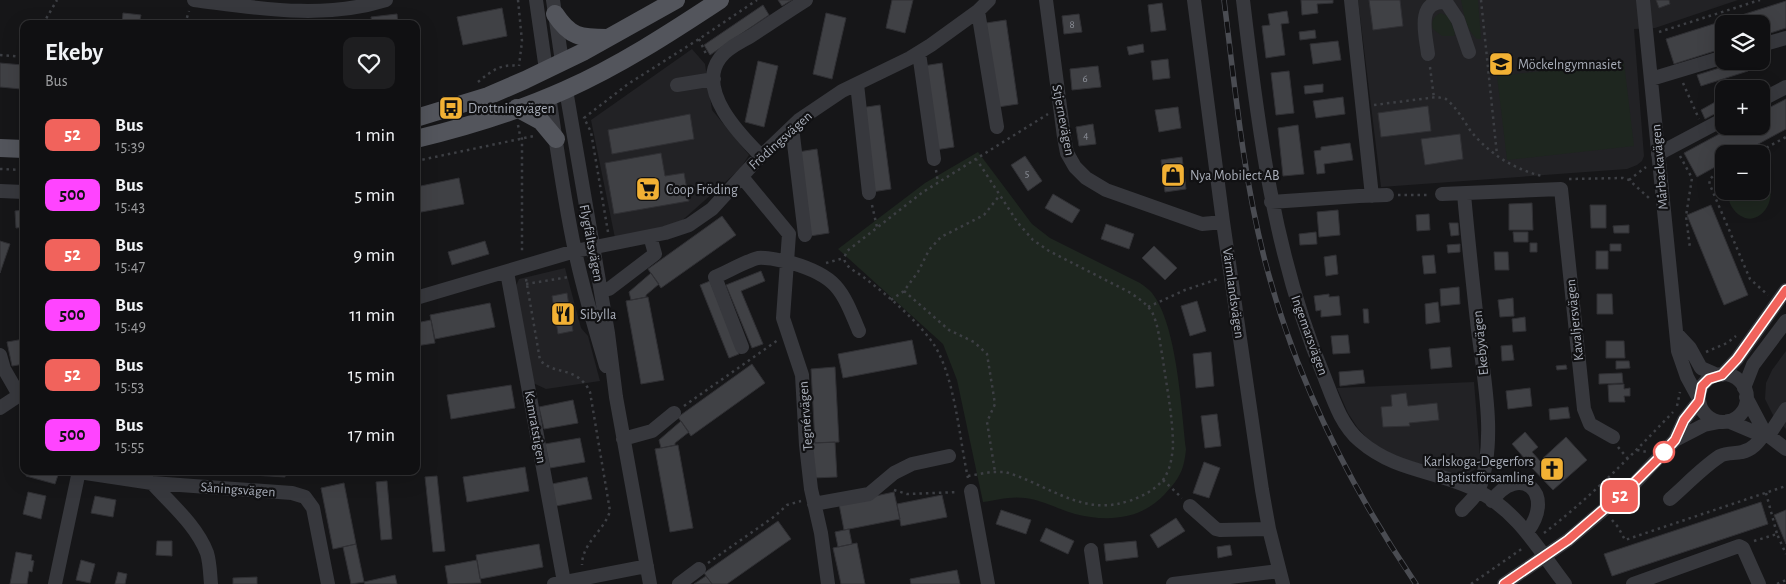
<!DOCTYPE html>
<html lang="en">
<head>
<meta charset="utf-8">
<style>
  :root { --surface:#101012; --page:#1e1e20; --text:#f1f3f6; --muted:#9c9d9f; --line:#303032 }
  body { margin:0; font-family:"Alegreya Sans",sans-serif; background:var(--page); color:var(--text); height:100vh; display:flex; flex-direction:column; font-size:19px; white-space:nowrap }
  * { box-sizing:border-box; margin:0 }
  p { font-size:16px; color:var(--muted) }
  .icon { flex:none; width:28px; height:28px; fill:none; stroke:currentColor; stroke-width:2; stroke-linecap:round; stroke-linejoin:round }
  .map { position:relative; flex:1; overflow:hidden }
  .drawer { position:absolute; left:20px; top:20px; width:400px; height:455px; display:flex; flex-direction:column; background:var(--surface); border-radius:10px; box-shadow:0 5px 20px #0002,0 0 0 1px var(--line) }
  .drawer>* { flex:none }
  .badge { padding:0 10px; border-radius:8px; font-size:18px; line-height:32px }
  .tools { position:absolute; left:1715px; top:15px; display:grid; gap:10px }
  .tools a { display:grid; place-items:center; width:55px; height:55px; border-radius:10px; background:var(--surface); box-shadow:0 5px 20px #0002,0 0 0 1px var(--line); font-size:25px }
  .map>.badge { position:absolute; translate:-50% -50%; box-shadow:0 0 0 2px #fff }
  .round { display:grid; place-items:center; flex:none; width:52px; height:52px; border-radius:10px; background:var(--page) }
  .summary { display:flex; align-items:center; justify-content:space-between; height:85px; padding:0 25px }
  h1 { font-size:24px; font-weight:600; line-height:38px }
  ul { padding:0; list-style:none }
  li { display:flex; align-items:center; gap:15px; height:60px; padding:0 25px }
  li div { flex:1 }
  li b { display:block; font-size:19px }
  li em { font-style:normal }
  li .badge { min-width:55px; font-weight:700; text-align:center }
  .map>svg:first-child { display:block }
  .built { fill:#222225 }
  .green { fill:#1e261f }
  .building { fill:#404145; stroke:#303034 }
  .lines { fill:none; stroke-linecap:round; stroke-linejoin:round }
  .path { stroke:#3d3f44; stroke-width:2.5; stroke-dasharray:2.5 4; stroke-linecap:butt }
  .minor { stroke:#37383d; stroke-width:14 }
  .major { stroke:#53555c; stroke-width:18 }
  .rail-casing { stroke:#4a4c52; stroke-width:5.5 }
  .rail { stroke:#111113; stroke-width:4; stroke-dasharray:11; stroke-linecap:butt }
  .line-casing { stroke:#fff; stroke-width:11 }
  .line { stroke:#f1635c; stroke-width:8 }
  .stop-dot { fill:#fff; stroke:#f1635c; stroke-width:2.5 }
  .labels { text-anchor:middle; stroke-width:4.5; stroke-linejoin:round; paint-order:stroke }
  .number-label { font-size:11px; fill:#8e929b }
  .poi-label { font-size:14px; fill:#a8adb8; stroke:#111113; text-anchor:start }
  .street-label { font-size:14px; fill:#a8adb8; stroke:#111113 }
</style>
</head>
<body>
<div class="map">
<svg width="1786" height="584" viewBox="0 0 1786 584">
  <rect width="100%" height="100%" fill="#161618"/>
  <path class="built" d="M1358 0H1738L1655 28 1634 29 1644 156 1642 161 1637 165 1627 169 1381 187Z
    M692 49 705 64 712 110 749 155 740 169 677 225 615 238 591 120Z
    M565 268 581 328 588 336 600 381 546 389 533 383 516 286 519 279Z
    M1786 351V429L1773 415 1765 399 1766 383 1772 370Z
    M1474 382 1480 457 1479 465 1471 473 1465 477 1400 458 1377 446 1365 436 1357 427 1348 413 1337 388Z"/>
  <path class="green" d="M1461 0H1478L1481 39H1477C1466 30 1464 14 1461 0Z
    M1440 13 1448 16 1455 32 1454 36H1442L1433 29C1431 22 1433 17 1440 13Z
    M1624 62 1634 146 1507 160 1497 76Z
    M978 152 1032 224 1050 238 1140 283C1144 286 1149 289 1152 293 1177 325 1181 407 1186 449 1184 471 1179 479 1164 495 1140 520 1107 522 1075 514 1058 509 1042 500 1025 498 1011 496 996 500 983 502L957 380 943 344 838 249 925 183Z
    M1761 174C1786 194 1757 237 1734 210 1729 204 1728 198 1729 191H1761Z"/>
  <path class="building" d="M778 0H792L782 6Z
    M892 0H913L905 33 886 28Z
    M1301 0H1333V3L1317 4 1318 13 1302 15Z
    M1369 0H1400L1403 26 1373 30Z
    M1656 0H1669L1670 4 1659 8Z
    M1786 1V28L1761 36V24H1724V48L1674 64 1666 39Z
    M1162 3 1166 30 1151 32 1148 5Z
    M763 5 769 15 710 55 704 45Z
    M502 8 507 36 463 45 457 17Z
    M1287 11 1289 23 1281 24 1285 55 1266 58 1262 26 1270 25 1268 14Z
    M123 13 141 15 139 24H122Z
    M826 13 846 18 832 79 813 74Z
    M397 14 398 24H372L371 17Z
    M1079 14 1082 32 1064 34 1062 16Z
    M1006 20 1018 104 998 107 986 23Z
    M1315 30 1316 38 1300 40 1299 32Z
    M1338 41 1341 60 1313 64 1310 44Z
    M1143 44 1144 52 1129 55 1127 47Z
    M1168 59 1170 78 1153 80 1151 61Z
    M758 61 778 66 764 127 745 122Z
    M1742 61H1745L1748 71 1701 86 1697 75Z
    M0 63 23 65 21 89 0 87Z
    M942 63 954 147 935 150 923 66Z
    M1098 66 1101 87 1072 90 1070 69Z
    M1289 71 1294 113 1276 115 1271 73Z
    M1323 84V92L1305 94 1304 86Z
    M1343 97 1345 114 1316 118 1313 101Z
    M1724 97V109L1705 119 1701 110Z
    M1786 99V129L1740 154H1724V162L1697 177 1684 153 1734 126H1761V112Z
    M880 105 891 189 872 192 860 108Z
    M1428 106 1431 131 1381 137 1378 113Z
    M1178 107 1181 128 1159 132 1155 110Z
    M690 114 694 139 612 154 608 130Z
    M1093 124 1096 144 1079 146 1076 127Z
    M1298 125 1304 174 1283 176 1278 128Z
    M1460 134 1463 159 1425 165 1421 139Z
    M1350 143 1353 160 1324 164 1325 173 1317 174 1314 151 1321 150V147Z
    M817 149 829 233 810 236 798 152Z
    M661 153 665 176 684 173 689 201 614 214 605 163Z
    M1025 156 1042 181 1028 191 1011 165Z
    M1182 157 1186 189 1165 192 1161 160Z
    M459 178 464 204 416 213V187Z
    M1053 194 1080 210 1072 223 1045 208Z
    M1532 203 1533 230H1509V204Z
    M1590 205H1606V228H1591Z
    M1711 205 1748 295 1724 305 1687 215Z
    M24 210V227L16 228 15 211Z
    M1338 210 1340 235 1319 237 1317 212Z
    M1429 214 1430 230 1417 231 1416 215Z
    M722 216 736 235 661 288 648 269Z
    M1449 223H1458L1459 235 1451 236Z
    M1106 224 1134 234 1129 249 1101 239Z
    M1629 225V233H1614L1613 226Z
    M1316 232 1317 244 1300 245 1299 234Z
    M1513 232H1528V242H1514Z
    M0 241 10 244 0 273Z
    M485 241 489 254 452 265 448 252Z
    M1530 243H1537V252H1530Z
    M1460 244V252L1448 253 1447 245Z
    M1610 244H1621V251H1610Z
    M1154 246 1177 268 1165 280 1142 258Z
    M1596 251H1608V269H1596Z
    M1494 252H1508L1509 270H1495Z
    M1336 255 1338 274 1326 276 1324 257Z
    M1434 255 1436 273 1424 274 1422 256Z
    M761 271 765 281 741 291 763 344 752 348 726 285Z
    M651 273 659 284 646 295V297L631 300 629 292Z
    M710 281 739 354 729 358 700 285Z
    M1459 287 1460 304 1441 306 1440 289Z
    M567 293 573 331 558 334 552 296Z
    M1329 294V297L1339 296 1341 315 1321 317V310L1316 311 1314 296Z
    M1597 294H1612L1613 314H1597Z
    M648 297 664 380 641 384 626 301Z
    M1513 298 1514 316 1500 317 1498 300Z
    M1197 301 1206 331 1190 336 1181 306Z
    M1438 302 1440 322 1426 324 1425 304Z
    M490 303 495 327 435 339 430 315Z
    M1363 309H1368L1369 323H1364Z
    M1525 317 1526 331 1513 332 1512 319Z
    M431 320 435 343 416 346V323Z
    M1348 335 1350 353 1333 354 1331 336Z
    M24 339V364L12 366 7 342Z
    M912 340 917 364 843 378 838 354Z
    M1606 341H1624L1625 358H1606Z
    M1512 345 1514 360 1502 361 1501 346Z
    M1450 347 1452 367 1431 369 1429 349Z
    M1211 352 1214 386 1196 388 1193 354Z
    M1616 361H1629L1630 368 1616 369Z
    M752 364 765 383 691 436 678 417Z
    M1566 365 1567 369 1557 370 1556 366Z
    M835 367 839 442 815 443 811 369Z
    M1363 370 1365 383 1340 386 1339 372Z
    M1622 373 1623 383 1599 384V374Z
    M1624 384V389L1630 388V396H1624L1625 402H1609L1608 385Z
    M511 385 515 408 451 419 447 395Z
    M1530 388 1532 406 1508 409 1506 391Z
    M1406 393 1408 406 1437 403 1439 420 1409 423 1410 426 1383 427 1381 407 1392 406 1391 395Z
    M573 400 578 423 544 429 539 407Z
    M1568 407 1570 418 1550 420 1549 409Z
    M1217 414 1221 446 1205 448 1201 416Z
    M681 421 689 432 675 443V445L661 448 659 440Z
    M1525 432 1538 447 1532 452 1540 461 1566 437 1587 460 1553 490 1532 468 1535 466 1527 457 1525 459 1512 444Z
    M580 438 585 462 550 468 545 444Z
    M835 442 837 477 812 478 811 443Z
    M678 445 693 528 670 532 655 449Z
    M1204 462 1220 468 1209 498 1193 493Z
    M525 467 529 491 467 502 463 477Z
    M27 471H44L58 475 55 484 26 476Z
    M219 471H285V477L219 473Z
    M437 476 445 551 433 552 425 477Z
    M587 477 592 499 556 506 552 484Z
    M387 481 392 539 381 540 376 482Z
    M344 483 356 544 333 549 321 488Z
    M28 492 46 496 41 519 23 514Z
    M894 492 900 519 844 530 839 504Z
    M942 495 947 517 901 526 897 504Z
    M95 496 116 500 113 517 91 513Z
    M1761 502 1768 524 1612 576 1604 554Z
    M1001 510 1031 520 1026 534 996 524Z
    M1786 510V544L1774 515Z
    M1176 518 1185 531 1158 548 1150 535Z
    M778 521 791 539 727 584H712L704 573Z
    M1046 528 1074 541 1068 554 1040 541Z
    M849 529 852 544 838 547 835 532Z
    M157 541H172V556L156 555Z
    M1136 541 1138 557 1106 561 1104 544Z
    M857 543 865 584H841L833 548Z
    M356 544 364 582 351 584 343 547Z
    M539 544 543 567 480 579 476 555Z
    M1230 545 1232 555 1218 558 1217 547Z
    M16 552 32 555 31 560 34 561 32 572 29 571 27 584H10Z
    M81 560 95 564 90 583 76 580Z
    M477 560 481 583 448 584 445 566Z
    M957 570 960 584H911L910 579Z
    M118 572 127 574 125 584H115Z
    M395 575 397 584H365L364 582Z
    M706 576 712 584H694Z
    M257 577V584H233V578Z"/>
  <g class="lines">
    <path class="path" d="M518 0 522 41 519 66
      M1481 0 1497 155
      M43 24 57 0
      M185 24 189 11
      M1659 32 1760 0
      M699 39 707 56
      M0 55 24 57
      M1430 67 1434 98
      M478 82C490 72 501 63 518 66
      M1683 83 1699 119
      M1374 105 1437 97 1446 99C1456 107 1463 119 1470 130 1488 153 1513 169 1542 176
      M518 125 520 135 522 139V254
      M1755 154 1786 137
      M1680 156 1692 178 1686 216 1690 248
      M416 161 534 136
      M0 169 24 170
      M936 170 938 183
      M1724 170 1714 175 1709 180 1710 185 1750 279 1768 295
      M1569 179 1623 178 1629 180 1649 198
      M1629 180 1646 167
      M1398 195H1430
      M872 205 877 227
      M608 232 591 132 584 118 628 84 699 39 757 0
      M826 263 844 258
      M526 279 540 360C554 376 577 365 590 392L610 511C604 531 582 543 582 565
      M526 284 569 277
      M904 291 949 330 974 342 987 354 995 404 987 422 995 472
      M891 300 904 291 918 272 929 250 941 237 984 215 1000 195
      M1148 307 1185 290 1218 279
      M1706 352 1727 343 1736 336
      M684 406 778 340
      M1677 406 1680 392
      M1618 447 1628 459
      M1637 450 1647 452
      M968 476 991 472H1005C1042 482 1077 512 1117 504 1134 501 1160 490 1167 473 1171 465 1172 456 1173 447 1173 418 1167 389 1163 360 1160 345 1159 326 1152 312 1146 303 1138 298 1129 292L1049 251 1033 240 1018 223 977 160
      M968 478C959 438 955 371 930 339 911 315 886 294 862 276 855 271 845 267 844 258L847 251 923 192 1048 114
      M1163 480 1182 498
      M894 490 907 494 958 492
      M1766 493 1777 534
      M1612 520 1618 527 1625 540 1786 486
      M1544 533C1591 497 1632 455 1673 412
      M1754 541 1777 534 1786 554
      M708 563 775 516 787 505 801 501
      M1471 584 1523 548
      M1777 584 1786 580"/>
    <path class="minor" d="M194 0C258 8 322 20 386 0
      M536 0 546 70
      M553 0 562 62
      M1046 0 1064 137 1067 153 1075 167 1086 178 1106 190 1202 224 1223 222
      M1194 0 1223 222 1262 490 1269 529 1283 584
      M1243 0C1258 128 1274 256 1324 376 1333 399 1341 425 1360 441 1397 473 1438 470 1478 491 1519 513 1538 549 1565 584
      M1351 0 1372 196
      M1643 0 1678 351 1687 377 1699 399
      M978 11 997 127
      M1761 45 1786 38
      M919 53 934 159
      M1428 54C1426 36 1415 0 1446 2L1458 20 1469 52
      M1651 79 1724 57
      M857 84 869 193
      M677 85 714 79
      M566 90 608 333 616 397 650 584
      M549 96C557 148 564 200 575 251 583 290 595 328 606 366
      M1761 100 1786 87
      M792 127 805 235
      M1658 154 1724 119
      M761 156C740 135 696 90 720 58 727 48 741 42 751 36 769 24 787 12 806 0
      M742 177 789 234 783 318 802 375 806 445 811 489 821 533 828 584
      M0 191 24 192
      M1442 194 1561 189 1584 409 1590 424 1613 437
      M1271 202 1359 196 1387 195
      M507 272 564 582
      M609 289 655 254 650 236
      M416 298 575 251 665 233 689 225 712 209 754 163 799 120 842 91 910 58 931 45 978 11 989 0
      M1677 334 1690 348 1701 368 1717 375
      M742 347 715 277C727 272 746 261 758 258 766 257 785 261 792 263 837 276 842 290 859 331
      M0 355 4 369 19 395
      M1699 398a24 24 0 1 1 48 0a24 24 0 1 1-48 0Z
      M1722 375 1737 359 1786 290
      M1744 388 1753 365 1786 321
      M1746 397 1765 433 1786 449
      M0 408 24 392
      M1728 421 1754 432 1765 433
      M1769 435 1786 409
      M623 439 652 431 674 413
      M1675 440 1704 425 1719 422
      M79 472 152 483 292 493 305 497 313 508 328 584
      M152 483C171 504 197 526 207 553 210 563 210 574 211 584
      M971 491 988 584
      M1670 499C1685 486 1703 467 1720 456 1728 452 1734 454 1742 452 1753 450 1759 441 1765 433
      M1492 501C1519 462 1557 493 1527 532
      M814 504 869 494 894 473 912 464 949 456
      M1190 506 1216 529 1220 530 1269 529
      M1462 510C1467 504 1476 497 1479 489 1497 443 1484 379 1478 330 1473 285 1468 239 1464 194
      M1091 550 1096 584
      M55 584 79 471
      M554 584 647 566
      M679 584 699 569
      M1173 584 1279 571
      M1504 584 1568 540 1633 485 1675 440 1684 420 1699 401
      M1633 584 1739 546 1743 548 1759 584"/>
    <path class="major" d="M555 14C570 37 580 38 607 38
      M517 108 541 121 556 139
      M416 118 488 96 525 80 583 52 676 0
      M416 139C466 127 518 111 565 90 619 66 670 33 720 0
      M0 148 24 149"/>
    <defs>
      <path id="rail" d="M1224 0C1235 87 1243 176 1265 261 1295 377 1349 485 1416 584"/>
    </defs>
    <use href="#rail" class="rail-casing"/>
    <use href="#rail" class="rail"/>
  </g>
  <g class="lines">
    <defs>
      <path id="line" d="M1504 584 1568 540 1632 485 1657 460 1675 440 1684 420 1699 401 1702 386 1709 379 1722 375 1737 359 1786 290"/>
    </defs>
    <use href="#line" class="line-casing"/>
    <use href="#line" class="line"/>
  </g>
  <defs>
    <symbol id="school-square" viewBox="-11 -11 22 22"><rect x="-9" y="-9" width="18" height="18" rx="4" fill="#f2b134" stroke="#111113"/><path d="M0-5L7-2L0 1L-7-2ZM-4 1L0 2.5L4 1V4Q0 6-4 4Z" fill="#111"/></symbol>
    <symbol id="bus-square" viewBox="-11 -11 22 22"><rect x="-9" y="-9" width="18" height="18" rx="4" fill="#f2b134" stroke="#111113"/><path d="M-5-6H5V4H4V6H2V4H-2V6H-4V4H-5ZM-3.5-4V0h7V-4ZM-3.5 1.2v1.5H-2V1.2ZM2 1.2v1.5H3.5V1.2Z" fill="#111"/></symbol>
    <symbol id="shop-square" viewBox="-11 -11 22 22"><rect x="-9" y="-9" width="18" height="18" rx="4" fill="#f2b134" stroke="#111113"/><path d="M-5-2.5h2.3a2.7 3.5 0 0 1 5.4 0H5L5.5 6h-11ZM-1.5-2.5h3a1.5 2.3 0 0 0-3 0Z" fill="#111"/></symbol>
    <symbol id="supermarket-square" viewBox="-11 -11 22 22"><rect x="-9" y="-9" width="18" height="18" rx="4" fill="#f2b134" stroke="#111113"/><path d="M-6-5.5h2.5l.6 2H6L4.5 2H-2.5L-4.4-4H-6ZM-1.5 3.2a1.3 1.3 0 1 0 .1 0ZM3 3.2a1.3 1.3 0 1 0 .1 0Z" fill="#111"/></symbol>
    <symbol id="restaurant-square" viewBox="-11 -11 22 22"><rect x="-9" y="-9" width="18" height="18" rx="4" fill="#f2b134" stroke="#111113"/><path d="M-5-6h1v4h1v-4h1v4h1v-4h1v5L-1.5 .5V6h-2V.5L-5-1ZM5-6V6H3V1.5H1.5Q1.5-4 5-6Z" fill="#111"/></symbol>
    <symbol id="church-square" viewBox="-11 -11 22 22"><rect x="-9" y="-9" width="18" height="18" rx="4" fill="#f2b134" stroke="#111113"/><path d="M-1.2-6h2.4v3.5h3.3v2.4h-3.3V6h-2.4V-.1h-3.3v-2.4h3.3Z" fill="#111"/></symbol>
  </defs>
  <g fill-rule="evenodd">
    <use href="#school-square" x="1487" y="50" width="28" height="28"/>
    <use href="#bus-square" x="437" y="94" width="28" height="28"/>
    <use href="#shop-square" x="1159" y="161" width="28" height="28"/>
    <use href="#supermarket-square" x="634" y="175" width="28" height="28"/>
    <use href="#restaurant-square" x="549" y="300" width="28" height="28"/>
    <use href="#church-square" x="1538" y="455" width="28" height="28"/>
  </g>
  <circle class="stop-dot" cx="1664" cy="452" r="10"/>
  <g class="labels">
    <g class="number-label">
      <text x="1072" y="28">8</text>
      <text x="1085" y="82">6</text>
      <text x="1086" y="139">4</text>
      <text x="1027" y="177">5</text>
    </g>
    <g class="poi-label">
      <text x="1518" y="69">Möckelngymnasiet</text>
      <text x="468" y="113">Drottningvägen</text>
      <text x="1190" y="180">Nya Mobilect AB</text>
      <text x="666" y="194">Coop Fröding</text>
      <text x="580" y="319">Sibylla</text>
      <text x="1534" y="466" text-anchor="end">Karlskoga-Degerfors<tspan x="1534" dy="16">Baptistförsamling</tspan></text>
    </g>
    <g class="street-label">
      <text transform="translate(1064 120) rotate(79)" y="5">Stjernevägen</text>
      <text transform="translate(780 140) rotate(-42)" y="5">Frödingsvägen</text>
      <text transform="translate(1659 167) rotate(-95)" y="5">Mårbackavägen</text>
      <text transform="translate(592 243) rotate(79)" y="5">Flygfältsvägen</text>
      <text transform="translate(1234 293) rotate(82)" y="5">Värmlandsvägen</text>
      <text transform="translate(1574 320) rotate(-96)" y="5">Kavaljersvägen</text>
      <text transform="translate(1310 335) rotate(70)" y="5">Ingemarsvägen</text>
      <text transform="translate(1480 343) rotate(-96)" y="5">Ekebyvägen</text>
      <text transform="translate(805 416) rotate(-94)" y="5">Tegnérvägen</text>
      <text transform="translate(536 427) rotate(80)" y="5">Kamratstigen</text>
      <text transform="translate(238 489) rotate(4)" y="5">Såningsvägen</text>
    </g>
  </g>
</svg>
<div class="tools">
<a><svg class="icon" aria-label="layers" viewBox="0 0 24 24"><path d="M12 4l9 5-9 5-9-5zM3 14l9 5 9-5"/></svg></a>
<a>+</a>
<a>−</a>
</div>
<b class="badge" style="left:1620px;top:496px;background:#f1635c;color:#fff">52</b>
<section class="drawer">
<div class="summary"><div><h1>Ekeby</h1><p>Bus</p></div><a class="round"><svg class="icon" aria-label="heart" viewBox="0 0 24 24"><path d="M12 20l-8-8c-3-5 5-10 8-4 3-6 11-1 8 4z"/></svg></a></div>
<ul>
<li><span class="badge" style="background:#f1635c;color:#fff">52</span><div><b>Bus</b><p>15:39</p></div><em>1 min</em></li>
<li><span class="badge" style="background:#f4f;color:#111">500</span><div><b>Bus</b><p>15:43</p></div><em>5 min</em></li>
<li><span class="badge" style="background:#f1635c;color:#fff">52</span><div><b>Bus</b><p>15:47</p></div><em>9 min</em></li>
<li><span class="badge" style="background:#f4f;color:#111">500</span><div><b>Bus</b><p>15:49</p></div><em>11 min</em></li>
<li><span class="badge" style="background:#f1635c;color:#fff">52</span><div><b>Bus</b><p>15:53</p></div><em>15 min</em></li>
<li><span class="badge" style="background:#f4f;color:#111">500</span><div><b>Bus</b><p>15:55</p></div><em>17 min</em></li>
</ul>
</section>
</div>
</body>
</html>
